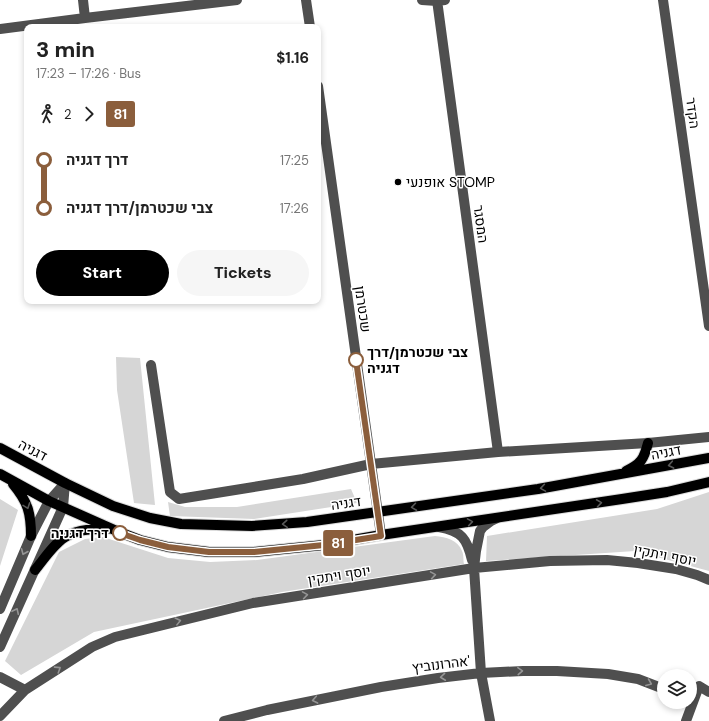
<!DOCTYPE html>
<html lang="en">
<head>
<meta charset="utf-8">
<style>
  :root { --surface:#fff; --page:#f6f6f6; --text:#222; --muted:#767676; --accent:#000 }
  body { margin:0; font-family:"DM Sans",Heebo,sans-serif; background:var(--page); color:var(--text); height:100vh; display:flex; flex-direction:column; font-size:15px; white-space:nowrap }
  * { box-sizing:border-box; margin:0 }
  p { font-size:13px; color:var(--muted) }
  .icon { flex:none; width:22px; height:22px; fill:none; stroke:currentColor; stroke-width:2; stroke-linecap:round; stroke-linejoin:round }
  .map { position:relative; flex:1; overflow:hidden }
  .details { position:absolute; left:24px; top:24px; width:297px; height:280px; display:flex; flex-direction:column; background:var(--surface); border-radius:8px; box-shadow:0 2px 6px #0003 }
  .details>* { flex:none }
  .badge { padding:0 8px; border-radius:3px; font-size:14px; line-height:26px }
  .buttons { position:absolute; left:657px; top:669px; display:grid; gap:8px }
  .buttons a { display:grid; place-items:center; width:40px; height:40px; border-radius:50%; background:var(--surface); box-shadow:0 2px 6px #0003; font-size:20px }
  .map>.badge { position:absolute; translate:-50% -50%; box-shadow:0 0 0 2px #fff }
  .legs { display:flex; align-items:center; gap:6px; height:44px; padding:0 12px; font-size:13px }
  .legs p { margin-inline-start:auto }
  .headline { display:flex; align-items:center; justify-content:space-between; height:68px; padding:0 12px }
  h1 { font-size:22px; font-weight:800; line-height:30px }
  .primary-button { display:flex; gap:8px; margin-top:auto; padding:8px 12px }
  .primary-button a { flex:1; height:46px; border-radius:24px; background:var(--accent); color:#fff; font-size:16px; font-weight:800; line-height:46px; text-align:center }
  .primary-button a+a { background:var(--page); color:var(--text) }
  ul { padding:0 12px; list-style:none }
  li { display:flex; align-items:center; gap:14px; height:48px; font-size:15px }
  li i { display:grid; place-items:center; width:6px; height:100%; margin:0 5px; background:currentColor }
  li i::after { content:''; width:10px; height:10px; margin:-5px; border:3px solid; border-radius:50%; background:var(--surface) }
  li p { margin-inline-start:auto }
  li:first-child i { background:linear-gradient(#0000 50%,currentColor 0) }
  li:last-child i { background:linear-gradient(currentColor 50%,#0000 0) }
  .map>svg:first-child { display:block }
  .green { fill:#d6d6d6 }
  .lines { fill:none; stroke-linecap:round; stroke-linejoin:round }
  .major-casing { stroke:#dbdbdb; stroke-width:12 }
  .minor { stroke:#4f4f4f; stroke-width:10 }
  .major { stroke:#000; stroke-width:10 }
  .oneway { stroke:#595959 }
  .oneway2 { stroke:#959595 }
  .line-1-casing { stroke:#fff; stroke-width:9 }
  .line-1 { stroke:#8b5e3c; stroke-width:6 }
  .poi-dot { fill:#000; stroke:#fff; stroke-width:1.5 }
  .stop-1-dot { fill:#fff; stroke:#8b5e3c; stroke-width:2 }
  .labels { text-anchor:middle; stroke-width:3; stroke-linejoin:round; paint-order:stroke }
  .street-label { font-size:14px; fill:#000; stroke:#fff }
  .poi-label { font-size:14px; fill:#000; stroke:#fff; text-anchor:start }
  .stop-label { font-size:14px; font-weight:bold; fill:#000; stroke:#fff; text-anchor:start }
</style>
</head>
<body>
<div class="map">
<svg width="709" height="721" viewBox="0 0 709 721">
  <rect width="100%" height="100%" fill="#fff"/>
  <path class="green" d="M116 357 140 358 155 505 134 503 117 390Z
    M351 489 357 503 254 519 170 516 168 502 185 507H237Z
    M709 492V571L635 551 486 561 487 536 657 509Z
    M0 499 18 510 0 566Z
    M435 536C446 537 458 540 462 551 464 555 463 560 464 564L282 592 94 632 21 675 5 661 59 552 85 539 103 537 168 558 210 562 257 560Z"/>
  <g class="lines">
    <defs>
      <path id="major" d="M0 448 65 483 113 506 150 518 181 524 252 526 307 522 538 489 709 458
        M626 471C641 464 644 459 648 443
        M0 474 49 501 119 532 140 540 168 547 209 552H254L324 545 381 535 622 499 667 492 709 482
        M13 484C28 502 31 513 31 536
        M35 570C44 559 55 542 67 536 79 529 94 529 107 529"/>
    </defs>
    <use href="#major" class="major-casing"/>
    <path class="minor" d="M83 0 85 18
      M306 0 310 27
      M422 0 437 1 445 0
      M437 0 498 452
      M663 0 709 326
      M0 29 85 18 237 0
      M318 86 381 535
      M151 365 170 492 179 499 303 479 371 464 498 452 648 443 709 437
      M439 527C462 531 467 539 472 560
      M0 609 31 536 49 501 65 483
      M0 647 63 507 65 483
      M0 677 25 690
      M0 716 25 690 92 647 115 637 127 634 253 603 474 568 550 561 607 560 638 563 676 569 697 575 709 580
      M224 721 267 710 381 687 438 678 481 673 523 671H557L608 674 638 679 664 689
      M490 721 481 673 474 568 476 551 480 531 483 527 491 521 497 518
      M686 721 699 686 709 692"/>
    <use href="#major" class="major"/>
  </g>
  <defs><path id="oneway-chevron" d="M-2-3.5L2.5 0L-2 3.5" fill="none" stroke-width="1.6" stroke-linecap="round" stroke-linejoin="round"/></defs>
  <g class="oneway">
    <use href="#oneway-chevron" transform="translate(671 465) rotate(169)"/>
    <use href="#oneway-chevron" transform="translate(543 488) rotate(171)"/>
    <use href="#oneway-chevron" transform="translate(599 503) rotate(-8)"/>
    <use href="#oneway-chevron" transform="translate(27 506) rotate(70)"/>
    <use href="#oneway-chevron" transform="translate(414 507) rotate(172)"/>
    <use href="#oneway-chevron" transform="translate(470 522) rotate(-9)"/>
    <use href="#oneway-chevron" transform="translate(285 524) rotate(176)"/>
  </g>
  <g class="oneway2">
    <use href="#oneway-chevron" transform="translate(24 552) rotate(113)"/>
    <use href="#oneway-chevron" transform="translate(433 575) rotate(-9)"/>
    <use href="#oneway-chevron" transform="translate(305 595) rotate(-9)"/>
    <use href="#oneway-chevron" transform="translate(16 611) rotate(-65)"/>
    <use href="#oneway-chevron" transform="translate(178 621) rotate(-14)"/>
    <use href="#oneway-chevron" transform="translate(58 669) rotate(-33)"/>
    <use href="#oneway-chevron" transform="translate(520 671) rotate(-3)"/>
    <use href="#oneway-chevron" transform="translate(443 677) rotate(174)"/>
    <use href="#oneway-chevron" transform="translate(649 683) rotate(22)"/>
    <use href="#oneway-chevron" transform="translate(315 700) rotate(169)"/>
  </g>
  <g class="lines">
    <defs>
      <path id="line-1" d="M120 533 140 540 168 547 209 552H254L324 545 381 536 356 360"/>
    </defs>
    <use href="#line-1" class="line-1-casing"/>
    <use href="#line-1" class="line-1"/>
  </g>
  <circle class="poi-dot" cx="398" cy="182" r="4"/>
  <g class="stop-1-dot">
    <circle cx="356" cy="360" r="7"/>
    <circle cx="120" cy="533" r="7"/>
  </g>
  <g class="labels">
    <g class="street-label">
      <text transform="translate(693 113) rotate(82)" y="5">הקדר</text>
      <text transform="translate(481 224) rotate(82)" y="5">המסגר</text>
      <text transform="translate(363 309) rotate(82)" y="5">שכטרמן</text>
      <text transform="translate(33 450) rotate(28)" y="5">דגניה</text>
      <text transform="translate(666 452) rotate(-11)" y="5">דגניה</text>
      <text transform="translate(346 503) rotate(-8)" y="5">דגניה</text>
      <text transform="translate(665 555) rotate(11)" y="5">יוסף ויתקין</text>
      <text transform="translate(339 575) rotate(-9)" y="5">יוסף ויתקין</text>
      <text transform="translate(441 664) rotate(-7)" y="5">אהרונוביץ'</text>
    </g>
    <g class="poi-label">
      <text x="406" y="187">אופנעי STOMP</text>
    </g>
    <g class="stop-label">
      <text x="367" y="357">צבי שכטרמן/דרך<tspan x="367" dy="16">דגניה</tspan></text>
      <text x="109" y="538" text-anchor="end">דרך דגניה</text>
    </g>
  </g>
</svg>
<div class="buttons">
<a><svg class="icon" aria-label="layers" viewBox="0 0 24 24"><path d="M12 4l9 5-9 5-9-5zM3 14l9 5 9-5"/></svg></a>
</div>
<b class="badge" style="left:338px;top:543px;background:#8b5e3c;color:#fff">81</b>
<section class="details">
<div class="headline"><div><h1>3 min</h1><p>17:23 – 17:26 · Bus</p></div><b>$1.16</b></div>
<div class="legs"><svg class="icon" aria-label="walk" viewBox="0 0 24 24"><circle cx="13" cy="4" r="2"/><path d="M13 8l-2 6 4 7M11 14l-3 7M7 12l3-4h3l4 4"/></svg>2<svg class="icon" aria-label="forward" viewBox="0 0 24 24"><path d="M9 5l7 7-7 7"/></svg><b class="badge" style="background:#8b5e3c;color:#fff">81</b></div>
<ul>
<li><i style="color:#8b5e3c"></i><b>דרך דגניה</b><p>17:25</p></li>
<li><i style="color:#8b5e3c"></i><b>צבי שכטרמן/דרך דגניה</b><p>17:26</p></li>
</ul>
<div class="primary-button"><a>Start</a><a>Tickets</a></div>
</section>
</div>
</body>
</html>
